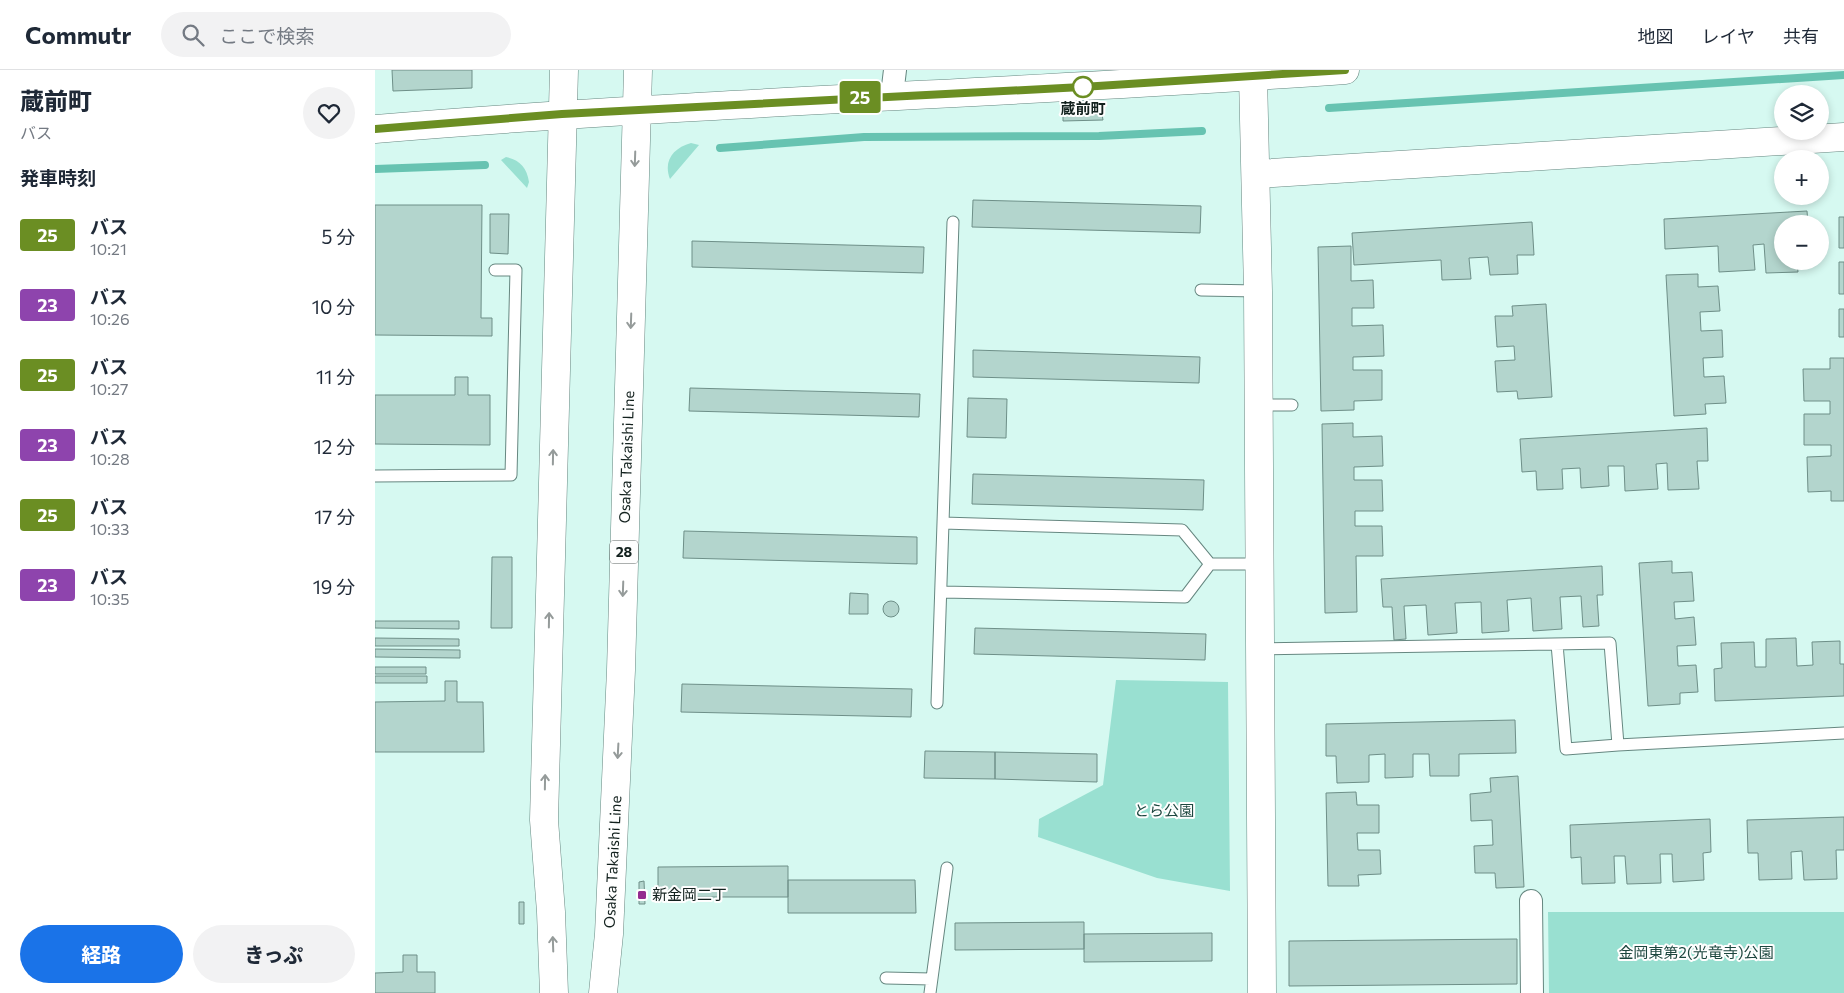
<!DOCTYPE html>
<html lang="ja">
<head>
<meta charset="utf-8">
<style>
  :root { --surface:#fff; --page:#f2f2f3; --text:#1f2937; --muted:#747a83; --line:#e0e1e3; --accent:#1a73e8 }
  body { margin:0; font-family:Commissioner,"Noto Sans JP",sans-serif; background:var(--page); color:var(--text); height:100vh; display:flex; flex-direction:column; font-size:19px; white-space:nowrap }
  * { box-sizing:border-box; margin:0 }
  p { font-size:16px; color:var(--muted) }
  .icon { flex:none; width:28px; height:28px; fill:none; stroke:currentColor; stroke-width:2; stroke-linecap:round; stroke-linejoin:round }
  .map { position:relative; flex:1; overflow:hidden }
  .drawer { display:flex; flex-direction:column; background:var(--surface); width:375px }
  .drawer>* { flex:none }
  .badge { padding:0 10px; border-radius:4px; font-size:18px; line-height:32px }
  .controls { position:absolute; left:1399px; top:15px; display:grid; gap:10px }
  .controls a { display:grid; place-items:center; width:55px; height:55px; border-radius:50%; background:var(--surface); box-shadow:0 2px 8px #0003; font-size:25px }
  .map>.badge { position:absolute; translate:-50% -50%; box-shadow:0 0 0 2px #fff }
  h2 { padding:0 20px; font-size:19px; line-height:45px }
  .round { display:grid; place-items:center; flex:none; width:52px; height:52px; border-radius:26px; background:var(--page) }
  .overview { display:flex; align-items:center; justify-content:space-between; height:85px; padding:0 20px }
  h1 { font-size:24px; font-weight:800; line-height:38px }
  .cta { display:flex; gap:10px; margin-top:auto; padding:10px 20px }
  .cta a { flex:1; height:58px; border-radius:30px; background:var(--accent); color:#fff; font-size:20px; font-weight:800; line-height:58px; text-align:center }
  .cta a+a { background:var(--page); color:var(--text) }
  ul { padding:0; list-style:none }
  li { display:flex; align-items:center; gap:15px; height:70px; padding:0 20px }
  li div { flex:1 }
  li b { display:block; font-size:19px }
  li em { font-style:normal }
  li .badge { min-width:55px; font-weight:700; text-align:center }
  header { display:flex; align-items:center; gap:30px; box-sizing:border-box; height:70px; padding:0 25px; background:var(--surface); border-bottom:1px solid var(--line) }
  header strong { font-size:24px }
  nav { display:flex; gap:28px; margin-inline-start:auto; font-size:18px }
  .search { width:350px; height:45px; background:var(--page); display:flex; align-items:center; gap:12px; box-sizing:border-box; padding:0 18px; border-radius:28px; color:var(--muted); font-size:19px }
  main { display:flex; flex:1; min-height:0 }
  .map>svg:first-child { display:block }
  .green { fill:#99e0d1 }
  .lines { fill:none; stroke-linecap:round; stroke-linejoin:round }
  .stream { stroke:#67c3b1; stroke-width:8 }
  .building { fill:#b3d5cd; stroke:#6e8f88 }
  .service-casing { stroke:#668780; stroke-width:13 }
  .minor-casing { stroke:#668780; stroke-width:24 }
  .tertiary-casing { stroke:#668780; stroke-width:29 }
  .primary-casing { stroke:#668780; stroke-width:29 }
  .service { stroke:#fff; stroke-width:11 }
  .minor { stroke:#fff; stroke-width:22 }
  .tertiary { stroke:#fff; stroke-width:28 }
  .primary { stroke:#fff; stroke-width:28 }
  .oneway { stroke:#959b9a }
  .line-casing { stroke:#fff; stroke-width:11 }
  .line { stroke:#6b8e23; stroke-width:8 }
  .stop-dot { fill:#fff; stroke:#6b8e23; stroke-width:2.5 }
  .poi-dot { fill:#932b8f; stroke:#fefefe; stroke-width:2 }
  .labels { text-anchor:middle; stroke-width:4; stroke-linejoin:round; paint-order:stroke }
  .shield { fill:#fefefe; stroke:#5a6361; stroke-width:1 }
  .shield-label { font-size:14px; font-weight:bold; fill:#13211e }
  .stop-label { font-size:15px; font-weight:bold; fill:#13211e; stroke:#fefefe }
  .street-label { font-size:15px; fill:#13211e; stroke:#fefefe }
  .park-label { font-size:15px; fill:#1d473f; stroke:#fefefe }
  .poi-label { font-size:15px; fill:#13211e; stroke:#fefefe; text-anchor:start }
</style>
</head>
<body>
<header>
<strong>Commutr</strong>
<div class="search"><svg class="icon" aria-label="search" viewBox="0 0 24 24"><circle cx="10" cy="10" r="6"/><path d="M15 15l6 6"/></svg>ここで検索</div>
<nav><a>地図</a><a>レイヤ</a><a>共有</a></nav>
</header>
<main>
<section class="drawer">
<div class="overview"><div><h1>蔵前町</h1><p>バス</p></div><a class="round"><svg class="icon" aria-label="heart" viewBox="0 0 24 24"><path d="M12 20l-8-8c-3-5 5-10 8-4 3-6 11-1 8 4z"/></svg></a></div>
<h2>発車時刻</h2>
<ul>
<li><span class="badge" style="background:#6b8e23;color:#fff">25</span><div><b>バス</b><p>10:21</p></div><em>5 分</em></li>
<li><span class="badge" style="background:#8e44ad;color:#fff">23</span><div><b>バス</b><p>10:26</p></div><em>10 分</em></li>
<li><span class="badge" style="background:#6b8e23;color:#fff">25</span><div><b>バス</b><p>10:27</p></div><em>11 分</em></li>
<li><span class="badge" style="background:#8e44ad;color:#fff">23</span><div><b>バス</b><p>10:28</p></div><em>12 分</em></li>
<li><span class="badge" style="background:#6b8e23;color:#fff">25</span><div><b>バス</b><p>10:33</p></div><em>17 分</em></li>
<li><span class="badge" style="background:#8e44ad;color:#fff">23</span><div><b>バス</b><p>10:35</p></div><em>19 分</em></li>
</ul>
<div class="cta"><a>経路</a><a>きっぷ</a></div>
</section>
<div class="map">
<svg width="1469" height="923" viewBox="0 0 1469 923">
  <rect width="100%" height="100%" fill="#d6f9f1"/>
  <path class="green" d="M316 73 324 75 295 109C288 91 298 78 316 73Z
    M131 87C145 90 152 98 154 112L152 118 126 90Z
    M741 610 853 612 855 821 782 808 663 767 664 749 728 715Z
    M1173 842H1469V923H1174Z"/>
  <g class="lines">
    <path class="stream" d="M954 38 1469 5
      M345 78 489 67 724 66 827 61
      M0 99 110 95"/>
  </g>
  <path class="building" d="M17 0H97V18L18 21Z
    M727 44 728 50 688 51V45Z
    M598 130 826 136 825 163 597 157Z
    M0 135H107L106 248H117V266L0 265Z
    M1432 141 1433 154H1408V191H1422L1423 202 1391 203 1389 174 1378 175 1380 200 1344 202 1343 176 1290 179 1289 149Z
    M115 144H134L133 184 115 183Z
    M1464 147H1469V178H1464Z
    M1157 152 1159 185H1142L1143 204 1115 205 1113 187 1094 188 1096 209 1067 210 1066 190 979 195 977 163Z
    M317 171 549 177 548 203 317 197Z
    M976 176V211L998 210 999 238H977V256L1008 255 1009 286 978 287V300H1007V330L979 331V340L946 341 943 177Z
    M1464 192H1469V224H1464Z
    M1323 204V217L1343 216 1345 241 1325 242 1326 261 1347 260 1348 287 1328 288 1329 307 1349 306 1351 333 1330 334 1331 344 1299 346 1291 205Z
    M1171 234 1177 327 1143 329 1142 321 1122 322 1120 291 1140 290 1139 276 1122 277 1120 246H1138L1137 236Z
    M1464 239H1469V267H1464Z
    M598 280 825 287 824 313 598 307Z
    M1455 288H1469V431H1456V421L1433 422 1432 387 1456 386V375H1429V344H1455V331H1429L1428 299H1455Z
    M80 307H93V325H115V375L0 374V325H80Z
    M315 318 545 324 544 347 314 341Z
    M593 328 632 329 631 368 592 367Z
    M978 353V367L1007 366 1008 396 979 397V410H1007L1008 441H980V456H1007L1008 486H981L982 542 950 543 947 354Z
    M1332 358 1333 391H1322L1324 419 1293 420 1292 393 1281 394 1283 419 1250 421 1249 396H1233L1234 416 1206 418 1205 398 1187 399 1188 419 1162 420 1161 401 1147 402 1145 369Z
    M598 404 829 410 828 440 597 434Z
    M309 461 542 467V494L308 488Z
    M117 487H137V558H116Z
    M1297 491V503L1317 502 1319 531 1299 532 1300 549 1319 547 1321 575 1302 576 1303 596 1321 595 1323 622 1305 623V634L1273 636 1264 493Z
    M1227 496 1228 525H1222L1224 556 1208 557 1206 526 1185 527 1187 559 1158 561 1156 528 1132 530 1134 561 1107 563 1106 532 1080 533 1082 563 1053 565 1051 535 1029 536 1031 569 1019 570 1017 537H1008L1006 509Z
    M475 523 493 524V544H474Z
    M508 539a8 8 0 1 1 16 0a8 8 0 1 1-16 0Z
    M0 551H84V559L0 558Z
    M600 558 831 564 830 590 599 584Z
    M0 568 84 569V576H0Z
    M1421 568 1422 596 1438 595 1437 572 1465 571V594H1469V626L1340 631 1339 599 1347 598 1346 573 1379 572 1380 597H1391V569Z
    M0 579 85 580V588L0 587Z
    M0 597H51V604H0Z
    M0 606H52V613H0Z
    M70 611H82V632H108L109 682H0V632L70 631Z
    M307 614 537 619 536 647 306 642Z
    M1140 650 1141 683 1084 684V706H1055L1054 684H1038V707L1010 708V684L994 685V712L962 713 961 686H951V654Z
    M550 681 620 682V709L549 708Z
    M620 682 722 684V712L620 709Z
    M1143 706 1149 817 1121 818 1120 803H1100L1099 776 1118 775 1117 750 1096 751 1095 724 1116 722 1115 708Z
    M981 722 982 735H1004V763H982L983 780H1005L1006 804 983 805 984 816H953L951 723Z
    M1469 747V780H1461L1462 809 1429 810 1427 781 1416 782 1417 809 1384 810 1383 783H1373L1372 750Z
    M1335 749 1336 782 1328 783 1329 810 1298 812 1297 784H1285L1286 813 1252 814 1250 786H1239L1240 813 1207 814 1206 787 1196 788 1195 755Z
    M413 796V827H283V797Z
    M413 810H540L541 843H413Z
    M269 811 270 834H264V812Z
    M144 832H149V854H144Z
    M709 852V879L580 880V853Z
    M837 863V891L709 892V864Z
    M1142 869V914L914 916V871Z
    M28 885H42V902H60V923H0V903L28 902Z"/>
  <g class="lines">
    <defs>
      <path id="service" d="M826 220 883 221
        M884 335H917
        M0 406 136 405 141 200H120
        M835 494H884
        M567 522 810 527 835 494 807 460 568 453
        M1182 574 1191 679 1243 675
        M887 579 1235 573 1243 675 1469 663
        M562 633 578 152
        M511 908 556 909
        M555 923 572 798"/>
      <path id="minor" d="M517 25 520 0
        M1156 831 1157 923"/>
      <path id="tertiary" d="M878 6 883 221 887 923
        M881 104 1469 67"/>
      <path id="primary" d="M0 59C323 32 647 23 970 0
        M179 923 176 842 169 750 189 0
        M228 923 234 864 246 600 263 0"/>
    </defs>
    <use href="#service" class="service-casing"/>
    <use href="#minor" class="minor-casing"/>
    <use href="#tertiary" class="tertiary-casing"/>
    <use href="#primary" class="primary-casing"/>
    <use href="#service" class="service"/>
    <use href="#minor" class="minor"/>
    <use href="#tertiary" class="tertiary"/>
    <use href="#primary" class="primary"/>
  </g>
  <defs><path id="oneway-shaft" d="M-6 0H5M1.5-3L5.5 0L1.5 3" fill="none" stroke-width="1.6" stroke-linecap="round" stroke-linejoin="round" transform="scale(1.25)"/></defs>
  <g class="oneway">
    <use href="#oneway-shaft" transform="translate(260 89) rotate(92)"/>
    <use href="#oneway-shaft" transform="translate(256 251) rotate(92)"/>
    <use href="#oneway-shaft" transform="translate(178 387) rotate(-89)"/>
    <use href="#oneway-shaft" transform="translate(248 519) rotate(92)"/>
    <use href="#oneway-shaft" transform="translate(174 550) rotate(-89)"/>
    <use href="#oneway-shaft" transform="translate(243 681) rotate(93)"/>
    <use href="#oneway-shaft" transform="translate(170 712) rotate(-89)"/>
    <use href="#oneway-shaft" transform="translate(178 874) rotate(-92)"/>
  </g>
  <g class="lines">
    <defs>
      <path id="line" d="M0 59 187 44 707 17 970 0"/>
    </defs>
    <use href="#line" class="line-casing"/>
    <use href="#line" class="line"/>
  </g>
  <circle class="stop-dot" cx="708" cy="17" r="10"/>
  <rect class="poi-dot" x="262" y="820" width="10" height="10" rx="2.5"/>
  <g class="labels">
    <rect class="shield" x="235" y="470.5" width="28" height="23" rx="4"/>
    <g class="shield-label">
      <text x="249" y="487">28</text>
    </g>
    <g class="stop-label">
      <text x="708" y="44">蔵前町</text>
    </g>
    <g class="street-label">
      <text transform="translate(252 387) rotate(-88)" y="5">Osaka Takaishi Line</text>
      <text transform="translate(238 792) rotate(-87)" y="5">Osaka Takaishi Line</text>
    </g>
    <g class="park-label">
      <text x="789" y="746">とら公園</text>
      <text x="1321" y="888">金岡東第2(光竜寺)公園</text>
    </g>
    <g class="poi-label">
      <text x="277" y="830">新金岡二丁</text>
    </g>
  </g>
</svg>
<div class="controls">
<a><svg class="icon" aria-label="layers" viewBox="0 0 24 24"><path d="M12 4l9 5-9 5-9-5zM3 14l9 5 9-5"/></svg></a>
<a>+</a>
<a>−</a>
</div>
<b class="badge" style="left:485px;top:27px;background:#6b8e23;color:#fff">25</b>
</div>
</main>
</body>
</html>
